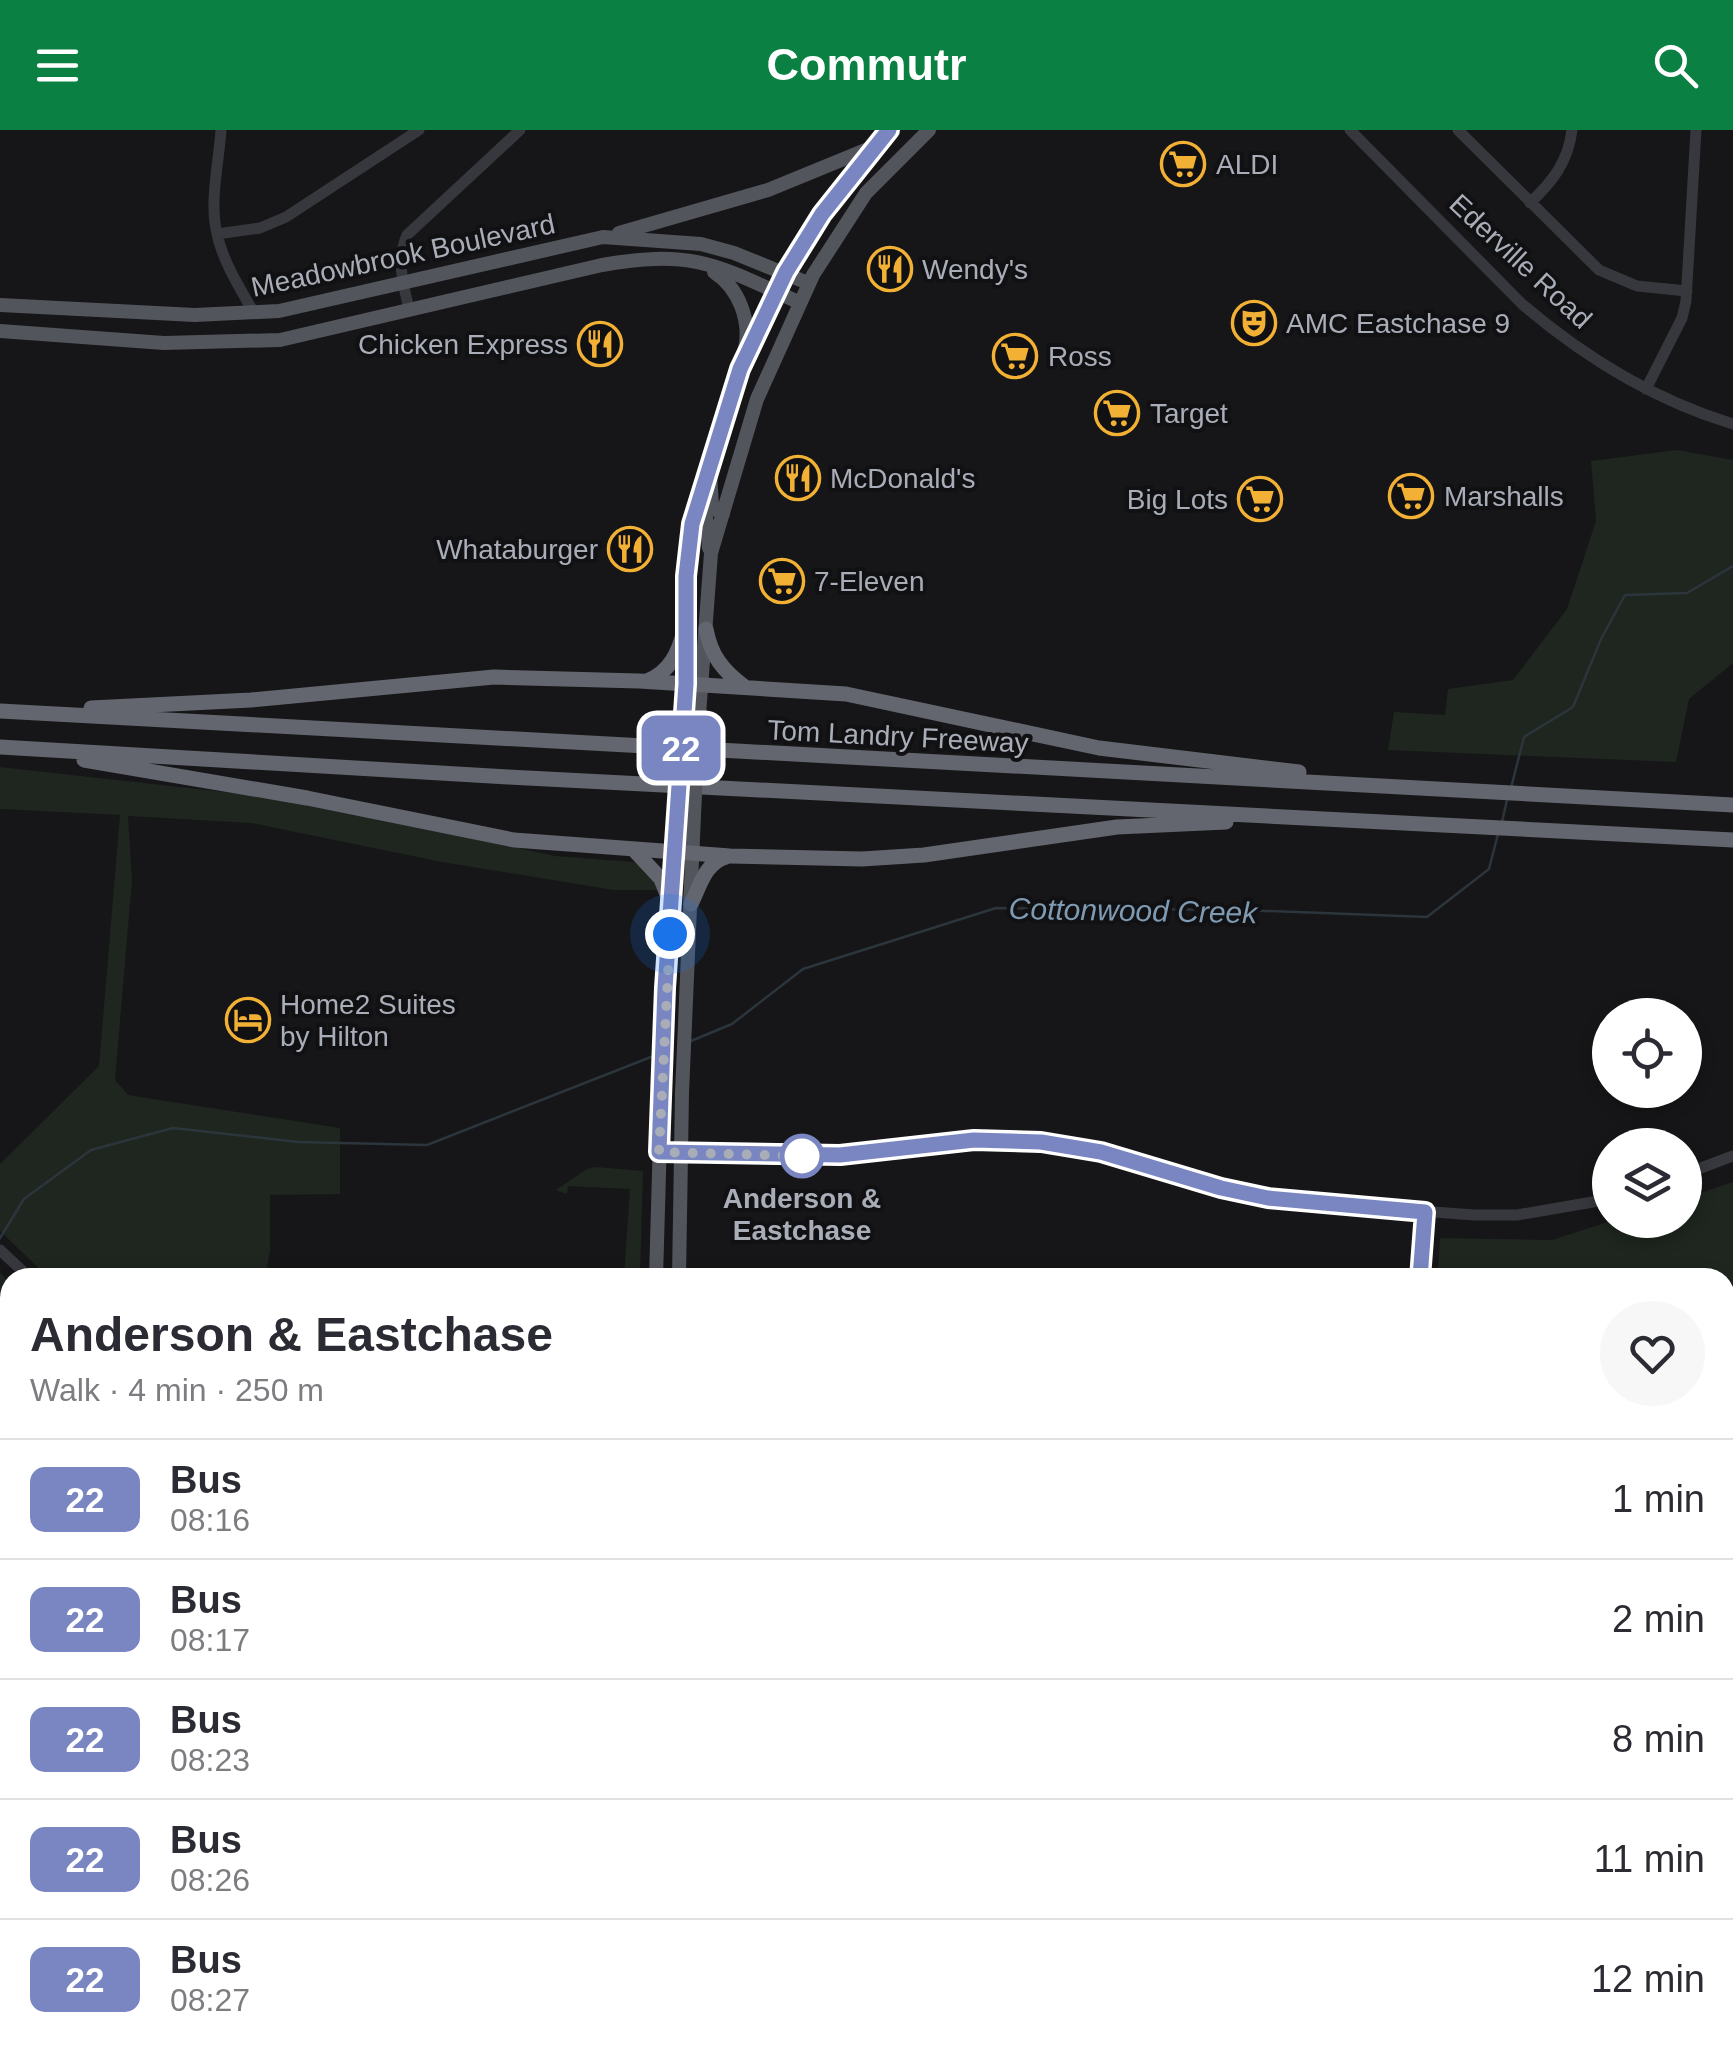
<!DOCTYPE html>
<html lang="en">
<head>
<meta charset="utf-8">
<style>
  :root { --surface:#fff; --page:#f7f7f7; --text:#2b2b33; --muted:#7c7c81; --line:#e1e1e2; --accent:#0b8043 }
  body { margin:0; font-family:Helvetica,sans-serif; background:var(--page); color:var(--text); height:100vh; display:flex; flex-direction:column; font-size:38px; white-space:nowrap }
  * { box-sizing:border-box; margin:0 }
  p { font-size:32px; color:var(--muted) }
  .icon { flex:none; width:55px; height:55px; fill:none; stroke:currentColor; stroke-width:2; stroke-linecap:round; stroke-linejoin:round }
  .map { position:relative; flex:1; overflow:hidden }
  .details { position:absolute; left:0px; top:1138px; width:1735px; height:792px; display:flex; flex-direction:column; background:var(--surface); border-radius:30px 30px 0 0; box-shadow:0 5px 15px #0003 }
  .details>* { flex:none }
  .badge { padding:0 20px; border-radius:15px; font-size:35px; line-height:65px }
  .buttons { position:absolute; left:1592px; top:868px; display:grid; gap:20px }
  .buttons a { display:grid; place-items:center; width:110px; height:110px; border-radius:50%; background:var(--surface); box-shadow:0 5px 15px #0003; font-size:50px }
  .you { position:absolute; width:50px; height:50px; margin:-25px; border:8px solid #fff; border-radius:50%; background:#1a73e8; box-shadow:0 0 0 15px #1a73e833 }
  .map>.badge { position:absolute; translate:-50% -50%; box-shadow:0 0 0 5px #fff }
  .round { display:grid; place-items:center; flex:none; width:105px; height:105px; border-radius:52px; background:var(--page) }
  .summary { display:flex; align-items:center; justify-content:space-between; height:170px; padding:0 30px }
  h1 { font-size:48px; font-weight:800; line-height:75px }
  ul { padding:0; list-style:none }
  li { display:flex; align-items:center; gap:30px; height:120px; padding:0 30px; border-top:2px solid var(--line) }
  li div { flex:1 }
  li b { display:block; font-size:38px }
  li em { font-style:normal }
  li .badge { min-width:110px; font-weight:700; text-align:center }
  header { display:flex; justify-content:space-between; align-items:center; height:130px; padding:0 30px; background:var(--accent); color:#fff; font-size:45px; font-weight:800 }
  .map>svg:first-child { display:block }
  .green { fill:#1e261f }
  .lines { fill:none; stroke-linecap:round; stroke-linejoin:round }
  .stream { stroke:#2c353c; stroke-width:2.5 }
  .minor { stroke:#37383d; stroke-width:11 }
  .major { stroke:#53555c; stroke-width:14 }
  .highway { stroke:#63666e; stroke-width:15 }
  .major-bridge { stroke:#53555c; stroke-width:14 }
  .line-casing { stroke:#fff; stroke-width:22 }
  .line { stroke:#7986c2; stroke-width:15 }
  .walk { stroke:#a8adb8; stroke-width:10; stroke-dasharray:0 18 }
  .stop-dot { fill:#fff; stroke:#7986c2; stroke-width:5 }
  .labels { text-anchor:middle; stroke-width:8; stroke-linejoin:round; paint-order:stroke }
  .poi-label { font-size:28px; fill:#a8adb8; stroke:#111113; text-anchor:start }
  .street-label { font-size:28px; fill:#a8adb8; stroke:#111113 }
  .stop-label { font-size:28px; font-weight:bold; fill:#a8adb8; stroke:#111113 }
  .water-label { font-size:30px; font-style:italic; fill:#7f9bb3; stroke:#111113 }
</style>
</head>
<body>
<header><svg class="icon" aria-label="menu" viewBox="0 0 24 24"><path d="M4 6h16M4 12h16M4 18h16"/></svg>Commutr<svg class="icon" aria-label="search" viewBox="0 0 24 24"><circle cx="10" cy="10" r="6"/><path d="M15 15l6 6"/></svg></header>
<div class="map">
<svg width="1733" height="1929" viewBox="0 0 1733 1929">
  <rect width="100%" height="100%" fill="#161618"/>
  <path class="green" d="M1677 320 1733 330V533L1689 569 1676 632 1388 620 1394 582 1445 585 1448 559 1513 550 1567 479 1596 391 1591 331Z
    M0 637 279 668 555 726 633 732 653 745 661 760H614L442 732 251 693 128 686 132 750 115 950 128 965 340 998V1064L270 1065V1121L265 1147H48L0 1101V1034L99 936 120 685 0 679Z
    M596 1037 643 1041 640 1147H624L630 1059 568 1056 567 1064 556 1060 587 1039Z
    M1733 1052V1198L1725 1209V1148L1438 1147 1440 1108 1552 1110 1614 1090H1685V1068Z
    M0 1143 10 1153V1364L0 1363Z
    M1725 1528H1733V1711L1725 1710Z
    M779 1920H1122L1121 1929H785Z"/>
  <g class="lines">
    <path class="stream" d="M1511 658 1524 607 1573 577 1601 509 1625 465 1687 463 1733 436
      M1502 692 1507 670
      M691 911 732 894 803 839 996 778 1242 780 1427 787 1489 739 1498 704
      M0 1108 24 1069 91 1020 173 998 298 1012 427 1015 656 925"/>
    <path class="minor" d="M221 0C219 32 209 72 217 104 223 132 240 158 254 183
      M1350 0 1522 174C1584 227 1654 270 1733 294
      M1458 0 1599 140 1637 156 1687 161
      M1530 73C1553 51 1568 32 1572 0
      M217 104 260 98 286 87 419 0
      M409 179C403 153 396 131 407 105L520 0
      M1646 259 1682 188 1686 171 1696 0
      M659 1022 847 1025 974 1010H1006L1101 1022 1221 1058 1327 1074 1474 1085H1517L1610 1069
      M1685 1044 1733 1026
      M0 1120 30 1148
      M1420 1148 1425 1082
      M0 1403 10 1404
      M0 1432 10 1434
      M0 1495 10 1496
      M0 1522H10
      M0 1598H10
      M1725 1725 1733 1726
      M147 1920 148 1929
      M451 1920 453 1929
      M1157 1929 1158 1920
      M1278 1929 1279 1920
      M1362 1929 1363 1920"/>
    <path class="major" d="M619 103 768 60 873 17
      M714 142C739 158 751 191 745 219
      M0 175 195 185 279 181 603 107 701 114 734 123 808 153
      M0 201 164 213 280 210 602 135C693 119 717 135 798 172
      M710 341 712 377 723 384
      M696 379 706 387 709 418
      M683 585C688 531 681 477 688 424 691 393 700 364 709 334 744 211 801 94 890 0
      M699 585 711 423 757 269 813 145 866 63 929 0
      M656 1148 663 904 677 683
      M679 1148 682 963 694 685
      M1725 1487 1733 1488
      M1725 1520 1733 1521
      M725 1920 731 1929
      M758 1920 765 1929"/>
    <path class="highway" d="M706 499C711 526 723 541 745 557
      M647 551C670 542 679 522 684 500
      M91 578 251 570 494 547 639 551 846 564 1099 618 1299 642
      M0 581 1733 675
      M0 617 508 647 1733 710
      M84 630 307 668 514 710 730 726 862 729 924 725 1117 697 1226 692
      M633 719 661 749 672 777
      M691 774C700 756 705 733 726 727"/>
    <path class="major-bridge" d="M677 683 683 585
      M694 685 699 585"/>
  </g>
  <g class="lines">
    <defs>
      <path id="line" d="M889 0 822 84 786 142 740 239 692 394 686 446V554L665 858 659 1022 840 1025 974 1010 1041 1012 1101 1022 1221 1058 1268 1068 1425 1082 1420 1148"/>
    </defs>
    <use href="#line" class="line-casing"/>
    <use href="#line" class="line"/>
    <path class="walk" d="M670 804 659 1022 802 1026"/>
  </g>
  <defs>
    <symbol id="supermarket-ring" viewBox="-11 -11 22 22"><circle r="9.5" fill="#111113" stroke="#f2b134" stroke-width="1.5"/><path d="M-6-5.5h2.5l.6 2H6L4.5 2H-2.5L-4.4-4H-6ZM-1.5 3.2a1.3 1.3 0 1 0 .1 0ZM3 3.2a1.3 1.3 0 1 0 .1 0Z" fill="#f2b134"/></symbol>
    <symbol id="restaurant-ring" viewBox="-11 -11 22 22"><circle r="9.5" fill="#111113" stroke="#f2b134" stroke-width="1.5"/><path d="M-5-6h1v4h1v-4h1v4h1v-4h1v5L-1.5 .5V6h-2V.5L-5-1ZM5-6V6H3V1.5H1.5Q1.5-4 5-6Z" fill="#f2b134"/></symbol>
    <symbol id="theatre-ring" viewBox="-11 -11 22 22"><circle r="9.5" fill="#111113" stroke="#f2b134" stroke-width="1.5"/><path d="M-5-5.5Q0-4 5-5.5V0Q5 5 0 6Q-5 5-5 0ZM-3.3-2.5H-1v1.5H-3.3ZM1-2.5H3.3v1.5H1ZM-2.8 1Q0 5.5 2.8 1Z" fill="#f2b134"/></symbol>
    <symbol id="hotel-ring" viewBox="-11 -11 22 22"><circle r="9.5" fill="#111113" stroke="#f2b134" stroke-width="1.5"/><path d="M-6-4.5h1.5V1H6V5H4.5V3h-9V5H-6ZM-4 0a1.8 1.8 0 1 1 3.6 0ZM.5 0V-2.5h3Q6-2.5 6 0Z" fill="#f2b134"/></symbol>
  </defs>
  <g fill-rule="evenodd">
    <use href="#supermarket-ring" x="1158" y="9" width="50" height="50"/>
    <use href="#restaurant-ring" x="865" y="114" width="50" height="50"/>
    <use href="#theatre-ring" x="1229" y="168" width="50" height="50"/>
    <use href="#restaurant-ring" x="575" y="189" width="50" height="50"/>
    <use href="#supermarket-ring" x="990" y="201" width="50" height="50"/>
    <use href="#supermarket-ring" x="1092" y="258" width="50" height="50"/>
    <use href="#restaurant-ring" x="773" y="323" width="50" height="50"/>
    <use href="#supermarket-ring" x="1386" y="341" width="50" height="50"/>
    <use href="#supermarket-ring" x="1235" y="344" width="50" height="50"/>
    <use href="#restaurant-ring" x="605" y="394" width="50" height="50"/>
    <use href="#supermarket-ring" x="757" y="426" width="50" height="50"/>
    <use href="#hotel-ring" x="223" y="865" width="50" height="50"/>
  </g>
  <circle class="stop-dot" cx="802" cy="1026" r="20"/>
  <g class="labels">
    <g class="poi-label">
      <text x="1216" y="44">ALDI</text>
      <text x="922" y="149">Wendy's</text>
      <text x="1286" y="203">AMC Eastchase 9</text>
      <text x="568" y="224" text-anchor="end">Chicken Express</text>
      <text x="1048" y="236">Ross</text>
      <text x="1150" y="293">Target</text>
      <text x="830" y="358">McDonald's</text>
      <text x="1444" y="376">Marshalls</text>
      <text x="1228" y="379" text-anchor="end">Big Lots</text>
      <text x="598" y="429" text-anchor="end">Whataburger</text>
      <text x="814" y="461">7-Eleven</text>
      <text x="280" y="884">Home2 Suites<tspan x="280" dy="32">by Hilton</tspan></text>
    </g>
    <g class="street-label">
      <text transform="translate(403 125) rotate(-12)" y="10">Meadowbrook Boulevard</text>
      <text transform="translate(1521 131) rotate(43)" y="10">Ederville Road</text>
      <text transform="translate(898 606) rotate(3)" y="10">Tom Landry Freeway</text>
    </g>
    <g class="stop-label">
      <text x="802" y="1078">Anderson &amp;<tspan x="802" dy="32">Eastchase</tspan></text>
    </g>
    <g class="water-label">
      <text transform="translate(1133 781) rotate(1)" y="10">Cottonwood Creek</text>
    </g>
  </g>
</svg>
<div class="buttons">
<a><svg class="icon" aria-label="locate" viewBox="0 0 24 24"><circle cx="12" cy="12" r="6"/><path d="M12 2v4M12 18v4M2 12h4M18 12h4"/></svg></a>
<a><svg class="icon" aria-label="layers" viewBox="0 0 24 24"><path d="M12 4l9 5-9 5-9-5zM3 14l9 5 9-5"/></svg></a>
</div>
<div class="you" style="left:670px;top:804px"></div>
<b class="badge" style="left:681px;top:618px;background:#7986c2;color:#fff">22</b>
<section class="details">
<div class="summary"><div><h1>Anderson &amp; Eastchase</h1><p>Walk · 4 min · 250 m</p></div><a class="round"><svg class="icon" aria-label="heart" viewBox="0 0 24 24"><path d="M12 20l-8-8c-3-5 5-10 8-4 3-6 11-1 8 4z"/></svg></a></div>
<ul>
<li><span class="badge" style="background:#7986c2;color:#fff">22</span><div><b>Bus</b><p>08:16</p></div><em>1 min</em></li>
<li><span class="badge" style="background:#7986c2;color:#fff">22</span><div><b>Bus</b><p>08:17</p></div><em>2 min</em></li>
<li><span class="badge" style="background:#7986c2;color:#fff">22</span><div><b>Bus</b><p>08:23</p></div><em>8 min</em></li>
<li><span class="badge" style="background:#7986c2;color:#fff">22</span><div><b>Bus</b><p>08:26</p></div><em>11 min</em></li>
<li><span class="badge" style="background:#7986c2;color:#fff">22</span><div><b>Bus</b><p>08:27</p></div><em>12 min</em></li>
</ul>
</section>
</div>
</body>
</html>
